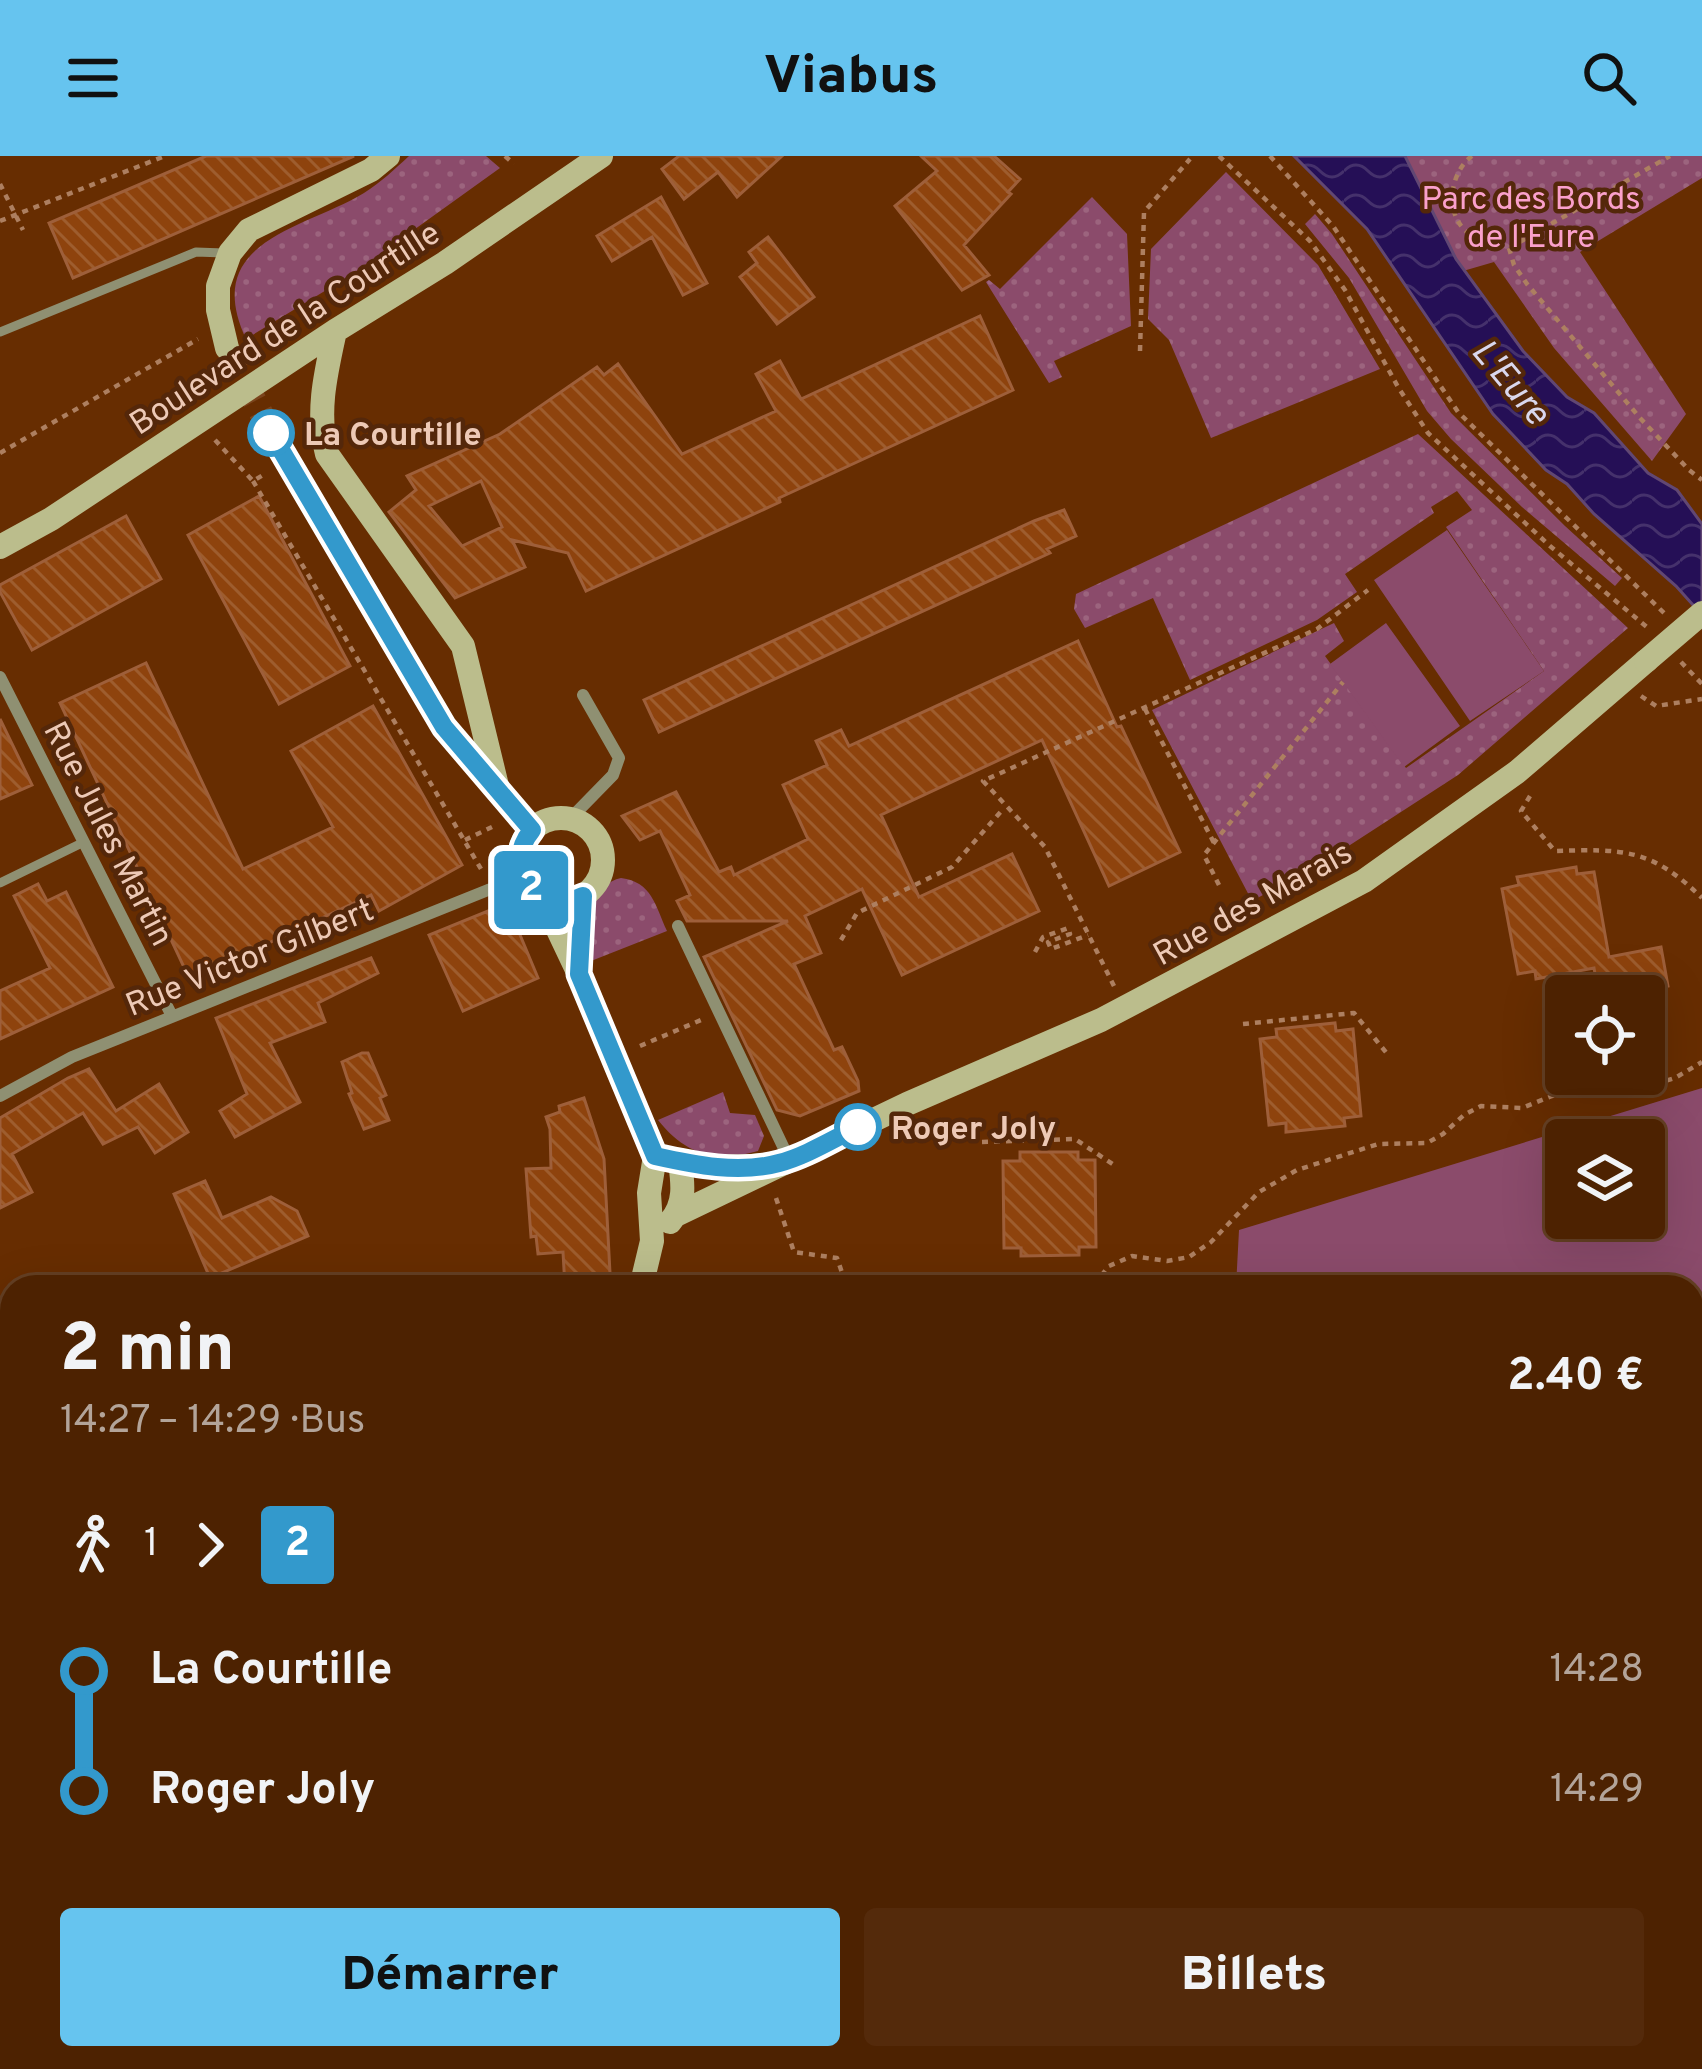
<!DOCTYPE html>
<html lang="fr">
<head>
<meta charset="utf-8">
<style>
  :root { --surface:#4d2201; --page:#542a0b; --text:#f1f3f6; --muted:#b3a499; --line:#643f23; --accent:#66c4ef }
  body { margin:0; font-family:Overpass,sans-serif; background:var(--page); color:var(--text); height:100vh; display:flex; flex-direction:column; font-size:45px; white-space:nowrap }
  * { box-sizing:border-box; margin:0 }
  p { font-size:39px; color:var(--muted) }
  .icon { flex:none; width:66px; height:66px; fill:none; stroke:currentColor; stroke-width:2; stroke-linecap:round; stroke-linejoin:round }
  .map { position:relative; flex:1; overflow:hidden }
  .panel { position:absolute; left:0px; top:1119px; width:1704px; height:795px; display:flex; flex-direction:column; background:var(--surface); border-radius:36px 36px 0 0; box-shadow:0 12px 48px #0002,0 0 0 3px var(--line) }
  .panel>* { flex:none }
  .badge { padding:0 24px; border-radius:9px; font-size:42px; line-height:78px }
  .tools { position:absolute; left:1545px; top:819px; display:grid; gap:24px }
  .tools a { display:grid; place-items:center; width:120px; height:120px; border-radius:12px; background:var(--surface); box-shadow:0 12px 48px #0002,0 0 0 3px var(--line); font-size:60px }
  .map>.badge { position:absolute; translate:-50% -50%; box-shadow:0 0 0 6px #fff }
  .legs { display:flex; align-items:center; gap:18px; height:132px; padding:0 60px; font-size:39px }
  .legs p { margin-inline-start:auto }
  .headline { display:flex; align-items:center; justify-content:space-between; height:204px; padding:0 60px }
  h1 { font-size:66px; font-weight:800; line-height:90px }
  .action { display:flex; gap:24px; margin-top:auto; padding:24px 60px }
  .action a { flex:1; height:138px; border-radius:12px; background:var(--accent); color:#111; font-size:48px; font-weight:800; line-height:138px; text-align:center }
  .action a+a { background:var(--page); color:var(--text) }
  ul { padding:0 60px; list-style:none }
  li { display:flex; align-items:center; gap:42px; height:120px; font-size:45px }
  li i { display:grid; place-items:center; width:18px; height:100%; margin:0 15px; background:currentColor }
  li i::after { content:''; width:30px; height:30px; margin:-15px; border:9px solid; border-radius:50%; background:var(--surface) }
  li p { margin-inline-start:auto }
  li:first-child i { background:linear-gradient(#0000 50%,currentColor 0) }
  li:last-child i { background:linear-gradient(currentColor 50%,#0000 0) }
  header { display:flex; justify-content:space-between; align-items:center; height:156px; padding:0 60px; background:var(--accent); color:#111; font-size:54px; font-weight:800 }
  .map>svg:first-child { display:block }
  .grass { fill:url(#grass-dots) }
  .pitch { fill:#8b4b6b; fill-rule:evenodd }
  .water { fill:url(#water-waves); stroke:#614773; stroke-width:3 }
  .building { fill:url(#building-back-hatch); stroke:#9e5f3a; stroke-width:3; fill-rule:evenodd }
  .lines { fill:none; stroke-linecap:round; stroke-linejoin:round }
  .secondary-tunnel { stroke:#7b441c; stroke-width:24; stroke-dasharray:24 12; stroke-linecap:butt }
  .path { stroke:#ad7f60; stroke-width:4.5; stroke-dasharray:6 6; stroke-linecap:butt }
  .lane { stroke:#8f9072; stroke-width:9 }
  .street { stroke:#8f9072; stroke-width:12 }
  .secondary { stroke:#bbbd8c; stroke-width:24 }
  .secondary-bridge { stroke:#bbbd8c; stroke-width:24 }
  .line-1-casing { stroke:#fff; stroke-width:27 }
  .line-1 { stroke:#39c; stroke-width:18 }
  .stop-1-dot { fill:#fff; stroke:#39c; stroke-width:6 }
  .labels { text-anchor:middle; stroke-width:9; stroke-linejoin:round; paint-order:stroke }
  .park-label { font-size:33px; fill:#faa0cb; stroke:#54270a }
  .street-label { font-size:33px; fill:#edc9b6; stroke:#54270a }
  .stop-label { font-size:33px; font-weight:bold; fill:#edc9b6; stroke:#54270a; text-anchor:start }
  .water-label { font-size:36px; font-style:italic; fill:#d9d7ed; stroke:#54270a }
</style>
</head>
<body>
<header><svg class="icon" aria-label="menu" viewBox="0 0 24 24"><path d="M4 6h16M4 12h16M4 18h16"/></svg>Viabus<svg class="icon" aria-label="search" viewBox="0 0 24 24"><circle cx="10" cy="10" r="6"/><path d="M15 15l6 6"/></svg></header>
<div class="map">
<svg width="1702" height="1913" viewBox="0 0 1702 1913">
  <defs>
    <pattern id="grass-dots" width="8" height="8" patternUnits="userSpaceOnUse" patternTransform="scale(3)"><rect width="8" height="8" fill="#8b4b6b"/><path d="M2 2h.1M6 6h.1" fill="none" stroke="#9c647e" stroke-width="1.8" stroke-linecap="round"/></pattern>
    <pattern id="water-waves" width="16" height="10" patternUnits="userSpaceOnUse" patternTransform="scale(3)"><rect width="16" height="10" fill="#250f56"/><path d="M0 5q4-4 8 0t8 0" fill="none" stroke="#45316c"/></pattern>
    <pattern id="building-back-hatch" width="6" height="6" patternUnits="userSpaceOnUse" patternTransform="scale(3)"><rect width="6" height="6" fill="#8e430d"/><path d="M-1 5l2 2M0 0l6 6M5-1l2 2" fill="none" stroke="#9e5d2e"/></pattern>
  </defs>
  <rect width="100%" height="100%" fill="#672d01"/>
  <path class="grass" d="M409 0H486L500 12 351 119 246 183C200 84 305 73 364 37 380 27 395 13 409 0Z
    M1404 0H1702V22L1580 96 1686 258 1652 305 1554 192 1494 106 1463 115Z
    M1226 16 1318 109 1380 213 1211 282 1169 184 1148 163 1151 93Z
    M1092 41 1127 78 1131 170 1054 205 1062 221 1049 227 986 126 989 124 1000 133Z
    M1315 58 1332 78 1451 257 1565 370 1622 422 1615 430 1522 351 1451 283 1427 255 1349 122 1305 68Z
    M1418 278 1628 472 1458 619 1330 702 1252 745 1152 554 1334 467 1344 485 1325 500 1406 612 1544 515 1446 371 1472 354 1457 335 1431 351 1434 357 1345 418 1357 436 1317 464 1190 524 1153 442 1085 472 1074 453 1076 438Z
    M621 722C652 726 655 749 667 775L591 805C590 777 585 730 621 722Z
    M723 936 730 957 755 959 764 980 758 995C715 1007 686 999 658 964Z"/>
  <path class="pitch" d="M1447 374 1544 515 1470 565 1374 424Z
    M1386 467 1460 570 1404 611 1330 508Z
    M1702 932V1913H1149L1150 1902H1692V1131H1236L1239 1074ZM1644 984V1062H1566V984Z"/>
  <path class="water" d="M1294 0H1405L1456 103 1523 195 1567 241 1594 257 1648 317 1677 334 1702 368V459L1676 430 1594 358 1567 328 1546 314 1493 258 1367 73Z"/>
  <path class="building" d="M206 0H354L73 122 49 67Z
    M679 0H782L737 41 718 16 684 43 662 13Z
    M921 0H994L1020 23 1008 36 1011 38 964 89 989 119 962 134 895 50 937 15Z
    M661 41 707 127 683 139 652 81 612 105 597 80Z
    M768 81 814 141 777 168 740 121 757 107 749 96Z
    M980 160 1013 234 779 342 780 346 586 435 568 397 512 384 525 411 455 442 389 356 416 334 407 320 500 278 597 211 604 219 618 208 682 298 776 255 756 218 780 205 801 243ZM481 325 502 371 462 390 429 350Z
    M259 340 350 510 279 548 188 379Z
    M1064 354 1076 380 1047 393 1050 397 659 576 644 544 1034 365Z
    M126 360 161 423 32 494 0 436V429Z
    M1078 485 1117 571 1121 570 1180 696 1109 730 1042 584 881 659 919 741 1012 698 1039 755 902 819 862 733 805 760 821 797 794 808 834 894 842 891 858 925 859 935 800 960 777 954 704 801 788 765H687L677 745 690 739 660 675 640 684 622 660 676 636 719 716 731 711 734 719 808 683 783 629 827 609 816 585 841 574 849 590Z
    M146 507 243 713 333 671 291 595 373 550 462 709 379 755 371 739 190 824 60 547Z
    M0 563 32 629 0 643Z
    M1576 711 1577 718 1594 716 1609 801 1661 791 1668 830 1616 840H1599L1594 812 1536 823 1535 815 1518 818 1502 733 1519 729 1517 721Z
    M38 728 47 745 66 736 113 831 0 883V835L50 812 14 740Z
    M488 755 491 763 510 755 538 822 463 855 429 779Z
    M371 802 378 817 318 847 325 866 270 887 300 946 235 981 220 955 247 938 216 862Z
    M1335 867 1336 875 1353 873 1361 960 1344 962 1345 970 1286 976V967L1269 969 1260 883 1277 881 1276 873Z
    M362 897H368L386 939 380 942 389 964 364 973 349 938 352 937 342 906Z
    M89 913 116 955 159 928 188 976 155 997 138 971 103 988 83 957 12 998 32 1036 0 1052V962L68 922Z
    M584 942 604 1003 610 1117 606 1131H565L563 1096 538 1098 536 1080 531 1081 526 1013 551 1012 550 973 546 961 560 956 559 950Z
    M1020 996H1078V1004H1095L1096 1091H1079V1099L1021 1100V1092H1004L1003 1005H1020Z
    M205 1025 222 1062 271 1041 297 1055 308 1080 210 1122 174 1038Z"/>
  <g class="lines">
    <path class="secondary-tunnel" d="M227 192 270 274"/>
    <path class="path" d="M505 0 514 8
      M1219 0 1310 85 1345 134 1398 231 1428 277 1550 390 1648 472
      M1270 0 1333 70 1458 256 1664 457
      M1472 0C1449 17 1443 61 1471 79 1482 85 1497 88 1509 92L1670 0
      M0 28 23 74
      M0 65 165 0
      M1509 92 1514 109 1527 128 1640 262 1689 314 1702 324
      M1140 195 1144 56 1190 3
      M215 284 253 325 263 319
      M0 297 198 183
      M253 325 481 713
      M1681 506 1702 528
      M1641 540 1656 550 1702 543
      M1145 553 1214 687
      M1530 640 1521 655 1555 695C1623 693 1651 692 1702 742
      M465 684 492 671
      M1219 729 1204 699 1343 526
      M841 784 857 757 952 711 1004 652
      M1035 796 1043 781 1068 772 1070 778 1048 786 1051 793 1088 779
      M1114 830 1045 691 983 625 1317 473 1368 434
      M1243 868 1354 857 1389 900
      M640 890 701 864
      M982 986 1075 983 1117 1011
      M776 1042 794 1096 837 1102 847 1131
      M1099 1131 1101 1120 1109 1110 1132 1100 1167 1105 1189 1101 1211 1086 1259 1036 1297 1014 1378 988 1427 987 1443 978 1464 959 1481 950 1522 952 1552 940 1580 934 1646 931 1675 922 1702 906"/>
    <path class="lane" d="M0 176 196 96 224 97
      M0 727 84 686"/>
    <path class="street" d="M0 521 171 858
      M570 663 613 619 619 602 583 539
      M678 770 789 1003
      M0 940 72 901 488 734 523 723
      M0 1557 12 1554"/>
    <path class="secondary" d="M335 175C326 216 316 256 327 298L463 490 498 634
      M227 192 218 154V130L230 97 249 74 371 14 388 0
      M270 274 444 571 532 673
      M0 391 51 363 335 175 445 107 601 0
      M519 704a42 42 0 1 1 84 0a42 42 0 1 1-84 0Z
      M543 742 579 818 655 1000
      M579 816 583 740
      M655 1000C694 1009 726 1013 765 1009
      M676 1059 907 948 1101 864 1364 725 1517 616 1646 505
      M670 1066C686 1048 683 1027 680 1006
      M641 1131 652 1085 649 1037 655 1000
      M405 1913V1902"/>
    <path class="secondary-bridge" d="M1646 505 1702 457"/>
  </g>
  <g class="lines">
    <defs>
      <path id="line-1" d="M271 277 444 571 532 674C500 713 536 762 583 740L579 818 655 1000C695 1009 739 1018 779 1007 806 1000 833 983 858 971"/>
    </defs>
    <use href="#line-1" class="line-1-casing"/>
    <use href="#line-1" class="line-1"/>
  </g>
  <g class="stop-1-dot">
    <circle cx="271" cy="277" r="21"/>
    <circle cx="858" cy="971" r="21"/>
  </g>
  <g class="labels">
    <g class="park-label">
      <text x="1531" y="53">Parc des Bords<tspan x="1531" dy="38">de l'Eure</tspan></text>
    </g>
    <g class="street-label">
      <text transform="translate(284 171) rotate(-33)" y="12">Boulevard de la Courtille</text>
      <text transform="translate(110 677) rotate(63)" y="12">Rue Jules Martin</text>
      <text transform="translate(1252 746) rotate(-29)" y="12">Rue des Marais</text>
      <text transform="translate(249 800) rotate(-22)" y="12">Rue Victor Gilbert</text>
    </g>
    <g class="stop-label">
      <text x="304" y="289">La Courtille</text>
      <text x="891" y="983">Roger Joly</text>
    </g>
    <g class="water-label">
      <text transform="translate(1512 225) rotate(50)" y="13">L'Eure</text>
    </g>
  </g>
</svg>
<div class="tools">
<a><svg class="icon" aria-label="locate" viewBox="0 0 24 24"><circle cx="12" cy="12" r="6"/><path d="M12 2v4M12 18v4M2 12h4M18 12h4"/></svg></a>
<a><svg class="icon" aria-label="layers" viewBox="0 0 24 24"><path d="M12 4l9 5-9 5-9-5zM3 14l9 5 9-5"/></svg></a>
</div>
<b class="badge" style="left:531px;top:734px;background:#39c;color:#fff">2</b>
<section class="panel">
<div class="headline"><div><h1>2 min</h1><p>14:27 – 14:29 · Bus</p></div><b>2.40 €</b></div>
<div class="legs"><svg class="icon" aria-label="walk" viewBox="0 0 24 24"><circle cx="13" cy="4" r="2"/><path d="M13 8l-2 6 4 7M11 14l-3 7M7 12l3-4h3l4 4"/></svg>1<svg class="icon" aria-label="forward" viewBox="0 0 24 24"><path d="M9 5l7 7-7 7"/></svg><b class="badge" style="background:#39c;color:#fff">2</b></div>
<ul>
<li><i style="color:#39c"></i><b>La Courtille</b><p>14:28</p></li>
<li><i style="color:#39c"></i><b>Roger Joly</b><p>14:29</p></li>
</ul>
<div class="action"><a>Démarrer</a><a>Billets</a></div>
</section>
</div>
</body>
</html>
